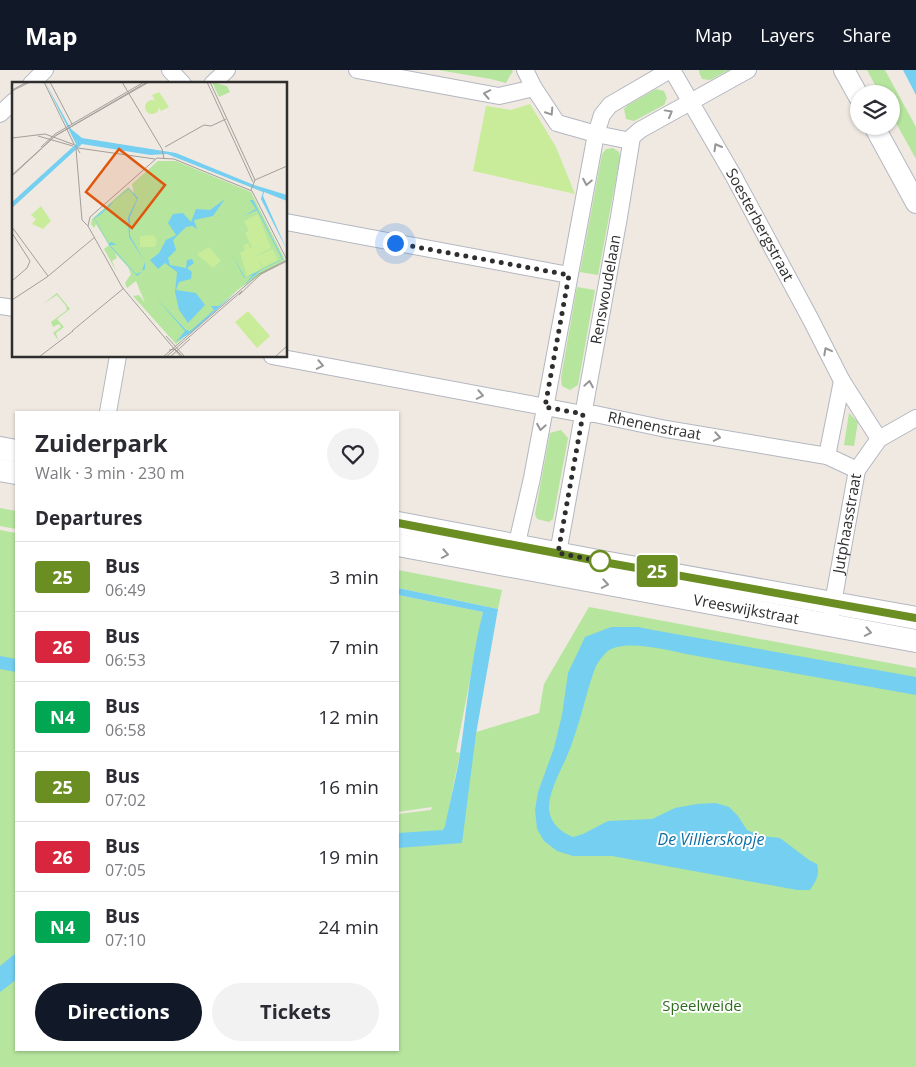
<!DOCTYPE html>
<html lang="en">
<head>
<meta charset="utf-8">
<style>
  :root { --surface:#fff; --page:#f2f2f3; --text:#2b2b33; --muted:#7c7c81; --line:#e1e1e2; --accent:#111827 }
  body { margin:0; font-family:"Open Sans",sans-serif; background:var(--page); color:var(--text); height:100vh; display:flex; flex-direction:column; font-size:19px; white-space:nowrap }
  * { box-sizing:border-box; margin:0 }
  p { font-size:16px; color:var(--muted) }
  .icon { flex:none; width:28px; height:28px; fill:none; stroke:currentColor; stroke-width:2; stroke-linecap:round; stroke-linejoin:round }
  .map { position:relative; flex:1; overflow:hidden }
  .details { position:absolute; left:15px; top:341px; width:384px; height:640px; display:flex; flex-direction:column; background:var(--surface); border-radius:0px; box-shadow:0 1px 4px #0004 }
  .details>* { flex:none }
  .badge { padding:0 10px; border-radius:4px; font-size:18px; line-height:32px }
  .controls { position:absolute; left:850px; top:15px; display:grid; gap:10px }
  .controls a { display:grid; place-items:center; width:50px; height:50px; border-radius:50%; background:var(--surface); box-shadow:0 1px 4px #0004; font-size:25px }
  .you { position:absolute; width:25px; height:25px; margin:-12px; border:4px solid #fff; border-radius:50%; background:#1a73e8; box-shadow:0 0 0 8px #1a73e833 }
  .map>.badge { position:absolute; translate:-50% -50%; box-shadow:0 0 0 2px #fff }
  h2 { padding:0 20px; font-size:19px; line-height:45px }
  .round { display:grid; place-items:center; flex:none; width:52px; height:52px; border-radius:26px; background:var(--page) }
  .overview { display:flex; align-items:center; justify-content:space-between; height:85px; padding:0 20px }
  h1 { font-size:24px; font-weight:700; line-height:38px }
  .button { display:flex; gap:10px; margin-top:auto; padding:10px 20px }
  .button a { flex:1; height:58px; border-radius:30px; background:var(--accent); color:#fff; font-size:20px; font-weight:700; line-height:58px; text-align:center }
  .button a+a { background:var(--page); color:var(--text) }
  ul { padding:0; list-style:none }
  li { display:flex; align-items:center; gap:15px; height:70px; padding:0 20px; border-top:1px solid var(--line) }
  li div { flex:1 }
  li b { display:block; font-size:19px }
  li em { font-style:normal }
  li .badge { min-width:55px; font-weight:700; text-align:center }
  header { display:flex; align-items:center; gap:30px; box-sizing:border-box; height:70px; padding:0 25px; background:var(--accent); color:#fff }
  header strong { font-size:24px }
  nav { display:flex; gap:28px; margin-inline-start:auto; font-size:18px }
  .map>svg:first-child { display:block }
  .green { fill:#b6e59e }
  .pitch { fill:#c9ec9a }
  .water { fill:#75cff0 }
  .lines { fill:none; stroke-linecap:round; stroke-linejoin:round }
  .minor-casing { stroke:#b4b7c1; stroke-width:18 }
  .tertiary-casing { stroke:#b4b7c1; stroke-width:22 }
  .secondary-casing { stroke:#b4b7c1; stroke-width:24 }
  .minor { stroke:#fff; stroke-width:16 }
  .tertiary { stroke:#fff; stroke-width:20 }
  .secondary { stroke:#fff; stroke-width:22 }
  .oneway { stroke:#969696 }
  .line-casing { stroke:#fff; stroke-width:11 }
  .line { stroke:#6b8e23; stroke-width:8 }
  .walk { stroke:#2e2e2e; stroke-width:5; stroke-dasharray:0 9 }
  .stop-dot { fill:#fff; stroke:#6b8e23; stroke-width:2.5 }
  .labels { text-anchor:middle; stroke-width:4; stroke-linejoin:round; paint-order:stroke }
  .street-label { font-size:15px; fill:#2e2e2e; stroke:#fff }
  .park-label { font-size:15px; fill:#2c6e1b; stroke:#fff }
  .water-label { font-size:16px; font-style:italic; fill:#0d6fa3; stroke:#fff }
  .inset-road { fill:none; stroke:#a29e99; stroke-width:1 }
  .view { fill:#df570e; fill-opacity:0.15; stroke:#df570e; stroke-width:2.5 }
  .inset-edge { fill:none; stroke:#2e2e2e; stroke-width:2.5 }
</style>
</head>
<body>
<header>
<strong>Map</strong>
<nav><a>Map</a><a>Layers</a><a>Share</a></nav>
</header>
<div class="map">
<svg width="916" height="997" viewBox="0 0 916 997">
  <rect width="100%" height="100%" fill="#efe9e1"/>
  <path class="green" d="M438 0H512L513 2 511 4 506 13 491 9Z
    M699 0H729L710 10 702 9 699 2Z
    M867 0H885L916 57V89L891 44V24H880Z
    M656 19 664 21 667 28 664 35 634 51 626 49 624 39 628 35Z
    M613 78 619 82 620 88 598 205 580 202 602 84 606 79Z
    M577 217 595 220 578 315 570 320 562 316 561 308Z
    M849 343 858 352 854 376 844 375Z
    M561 360 568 368 553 449 549 452 537 449 535 444 550 363Z
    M0 438 16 441V459L0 456Z
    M0 460 16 463V980H398V744L431 740 432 737 398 742V525L483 542 456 682 460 683 450 733 473 663 539 643 544 614 589 537 916 598V997H0Z
    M398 500 502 520 498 539 398 518Z"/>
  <path class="pitch" d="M530 34 556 77 575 124 473 101 486 36 511 40Z"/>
  <path class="water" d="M903 0H916V25Z
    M398 518 498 539 476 664 462 773 398 778V763L443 760 445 756C450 732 456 708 460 684 467 637 471 589 483 542L398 525Z
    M611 557H638L653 560 916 607V625L686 584C667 580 625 569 608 581 604 584 599 591 596 596 588 616 584 637 577 658 574 667 571 677 567 686 560 702 548 723 549 740 551 754 561 762 573 767L583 764 608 751 652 749 675 738 697 734 716 733 729 737 738 746 747 760 761 766 780 768 809 790 817 794C820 805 816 811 810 820H797L612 786H573L557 781 544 771 537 759 536 749 535 740 538 722 554 678 562 645 568 603 585 567Z
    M0 586 16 589V602L0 599Z
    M16 883V910L0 922V896Z"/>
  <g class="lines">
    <defs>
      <g id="minor">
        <path d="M170 0 183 14"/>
        <path d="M357 0 499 26 534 18"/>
        <path d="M525 0 534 18 557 53 596 64 631 71"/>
        <path id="s1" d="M672 0 733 105 811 250 842 311 879 369"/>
        <path d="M31 14 45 0"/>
        <path d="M212 14 227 0"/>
        <path d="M0 44 14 31"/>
        <path d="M286 152 569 205"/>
        <path d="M0 236 14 238"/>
        <path id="s2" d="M272 286 583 344H595L666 359 827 386 857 400"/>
        <path d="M108 342 118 286"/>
        <path d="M827 386 842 311"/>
        <path d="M514 486 532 408 596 64 602 45 610 35 670 0"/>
        <path id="s3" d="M556 494 619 147 632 67 640 60 748 0"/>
        <path id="s4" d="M831 544 857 400 879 369 916 348"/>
      </g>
      <path id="tertiary" d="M844 0 859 27
        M874 56 916 133"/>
      <g id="secondary">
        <path d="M0 378 16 381"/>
        <path d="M0 400 16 403"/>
        <path d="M398 453 603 492 916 548"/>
        <path id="s5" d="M398 475 916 571"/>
      </g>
    </defs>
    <use href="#minor" class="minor-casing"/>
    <use href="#tertiary" class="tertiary-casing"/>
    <use href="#secondary" class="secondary-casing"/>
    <use href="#minor" class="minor"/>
    <use href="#tertiary" class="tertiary"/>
    <use href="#secondary" class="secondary"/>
  </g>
  <defs><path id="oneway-chevron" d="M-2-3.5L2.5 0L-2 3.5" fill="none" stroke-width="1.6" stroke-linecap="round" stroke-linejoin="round" transform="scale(1.25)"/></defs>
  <g class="oneway">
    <use href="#oneway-chevron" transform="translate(487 24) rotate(-169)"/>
    <use href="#oneway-chevron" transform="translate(550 42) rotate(57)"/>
    <use href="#oneway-chevron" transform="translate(669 43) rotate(-29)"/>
    <use href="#oneway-chevron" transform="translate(717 77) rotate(-120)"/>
    <use href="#oneway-chevron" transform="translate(587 112) rotate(101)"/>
    <use href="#oneway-chevron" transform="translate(827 281) rotate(-118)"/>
    <use href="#oneway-chevron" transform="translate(320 295) rotate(11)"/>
    <use href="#oneway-chevron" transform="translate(589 314) rotate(-80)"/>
    <use href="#oneway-chevron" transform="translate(480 325) rotate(11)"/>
    <use href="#oneway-chevron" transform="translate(541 357) rotate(100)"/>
    <use href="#oneway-chevron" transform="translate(717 367) rotate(10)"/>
    <use href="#oneway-chevron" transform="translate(445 484) rotate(11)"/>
    <use href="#oneway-chevron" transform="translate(605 514) rotate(10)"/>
    <use href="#oneway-chevron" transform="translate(868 562) rotate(11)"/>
  </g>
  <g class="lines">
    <defs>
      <path id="line" d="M398 453 603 492 916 548"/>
    </defs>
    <use href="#line" class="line-casing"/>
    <use href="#line" class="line"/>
    <path class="walk" d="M395 173 569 205 545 337 583 344 558 483 603 492 600 491"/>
  </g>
  <circle class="stop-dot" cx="600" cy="491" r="10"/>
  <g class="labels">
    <g class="street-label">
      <text dy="5" stroke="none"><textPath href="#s1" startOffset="178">Soesterbergstraat</textPath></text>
      <text dy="5" stroke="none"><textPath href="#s3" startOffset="279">Renswoudelaan</textPath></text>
      <text dy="5" stroke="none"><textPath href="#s2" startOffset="389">Rhenenstraat</textPath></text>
      <text dy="5" stroke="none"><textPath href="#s4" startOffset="92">Jutphaasstraat</textPath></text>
      <text dy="5" stroke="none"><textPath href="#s5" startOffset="354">Vreeswijkstraat</textPath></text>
    </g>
    <g class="park-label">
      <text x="702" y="941">Speelweide</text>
    </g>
    <g class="water-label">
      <text x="711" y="775">De Villierskopje</text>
    </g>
  </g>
  <g transform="translate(12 12)">
    <rect width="275" height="275" fill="#efe9e1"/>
    <path d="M200 0 215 4 218 10 207 15ZM146 79H164L239 110 273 178 228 206 164 262 121 214 127 213 133 221 124 199 115 206 113 201 119 192 116 185 103 171 105 176 100 179 104 189 92 167 97 163 84 142 82 146 79 142 80 137 116 105 122 112 120 102ZM45 211 58 227 45 237 52 245 44 251 46 258 41 251 49 245 47 242 41 245 39 240 55 228 54 224 45 213 31 222Z" fill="#b6e59e"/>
    <path d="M147 10 157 25 149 29 140 13ZM133 25a7 7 0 1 1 14 0a7 7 0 1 1-14 0ZM29 124 39 139 31 147 20 142 24 137 19 133ZM246 132 259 166 240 176 261 167 266 178 251 185 245 175 250 186 235 194 228 171 233 168 231 164 236 161 238 165 234 168 240 165 233 151 237 149 232 139ZM141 153 145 157 143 165H128V154ZM197 165 209 179 201 186 185 172ZM236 229 258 254 245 266 223 240Z" fill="#c9ec9a"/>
    <path d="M33 0 59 47 70 56 164 71 242 103 275 113V119L252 110 251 114 275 168 249 117 251 110 155 72 138 73 70 62 0 126V120L64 62ZM117 106 126 116 118 135V154L133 180V187L130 189 133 180 117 155 116 135 125 117 117 107 101 120 99 123 89 132 83 136V137L97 162 99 160 105 163H98L124 192 130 190 125 194 97 163 82 136ZM213 117 201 134 182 138 185 147 180 144 174 145 161 158 164 168 156 176 158 183 174 186 175 178 180 177 182 181 175 186 180 190 179 197 167 200 164 208 184 211 193 223 176 241 167 228 163 210 165 190 153 181 146 187 138 178 147 171 154 158 164 153 156 141 161 132 171 131 179 140 184 127 198 128ZM238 118H241L271 177 248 189 231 204 241 193 232 196 220 172 233 196 270 177 245 128 231 134 244 127ZM222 212 180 250 164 260 173 249 144 216 174 248 178 249 202 228 199 224H207Z" fill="#75cff0"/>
    <path class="inset-road" d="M32 0 62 62M38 0 60 42M110 0 150 67 152 77M195 0 241 100M198 0 243 98M0 8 15 0M0 9 18 0M26 54 61 64M0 56 33 52 63 63 68 71M29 65 43 52 132 0M153 65 192 43 199 44 214 37M66 66 143 77M64 67 70 138 76 144M0 93 43 54 135 0M0 94 43 54 137 0M239 108 243 98 275 84M0 145 36 194M0 151 18 179 15 186 0 199M227 213 249 192 275 179M0 218 35 195 83 155M60 249 112 206M154 254 173 275M157 268 163 267 171 275M27 275 61 249M151 275 247 192 275 178M154 275 230 209M158 275 178 257M169 275 110 205 76 144 78 135 145 76 162 77 240 109 275 178M263 275 275 264"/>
    <path class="view" d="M107 67 153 103 120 146 74 110Z"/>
    <rect width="275" height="275" class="inset-edge"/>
  </g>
</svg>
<div class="controls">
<a><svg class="icon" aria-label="layers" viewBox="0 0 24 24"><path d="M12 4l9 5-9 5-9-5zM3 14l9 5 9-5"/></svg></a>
</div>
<div class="you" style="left:395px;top:173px"></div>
<b class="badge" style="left:657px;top:501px;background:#6b8e23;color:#fff">25</b>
<section class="details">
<div class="overview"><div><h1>Zuiderpark</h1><p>Walk · 3 min · 230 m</p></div><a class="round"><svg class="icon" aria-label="heart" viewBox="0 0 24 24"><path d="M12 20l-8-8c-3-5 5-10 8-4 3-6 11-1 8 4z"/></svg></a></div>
<h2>Departures</h2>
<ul>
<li><span class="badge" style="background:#6b8e23;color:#fff">25</span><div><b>Bus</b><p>06:49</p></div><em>3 min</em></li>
<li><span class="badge" style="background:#d7263d;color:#fff">26</span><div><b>Bus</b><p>06:53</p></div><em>7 min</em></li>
<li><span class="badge" style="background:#00a651;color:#fff">N4</span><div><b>Bus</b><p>06:58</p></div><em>12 min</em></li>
<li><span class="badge" style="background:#6b8e23;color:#fff">25</span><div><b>Bus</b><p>07:02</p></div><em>16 min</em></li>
<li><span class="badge" style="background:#d7263d;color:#fff">26</span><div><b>Bus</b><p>07:05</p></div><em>19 min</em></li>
<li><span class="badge" style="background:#00a651;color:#fff">N4</span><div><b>Bus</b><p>07:10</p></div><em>24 min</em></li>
</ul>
<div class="button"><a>Directions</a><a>Tickets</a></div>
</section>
</div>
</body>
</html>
